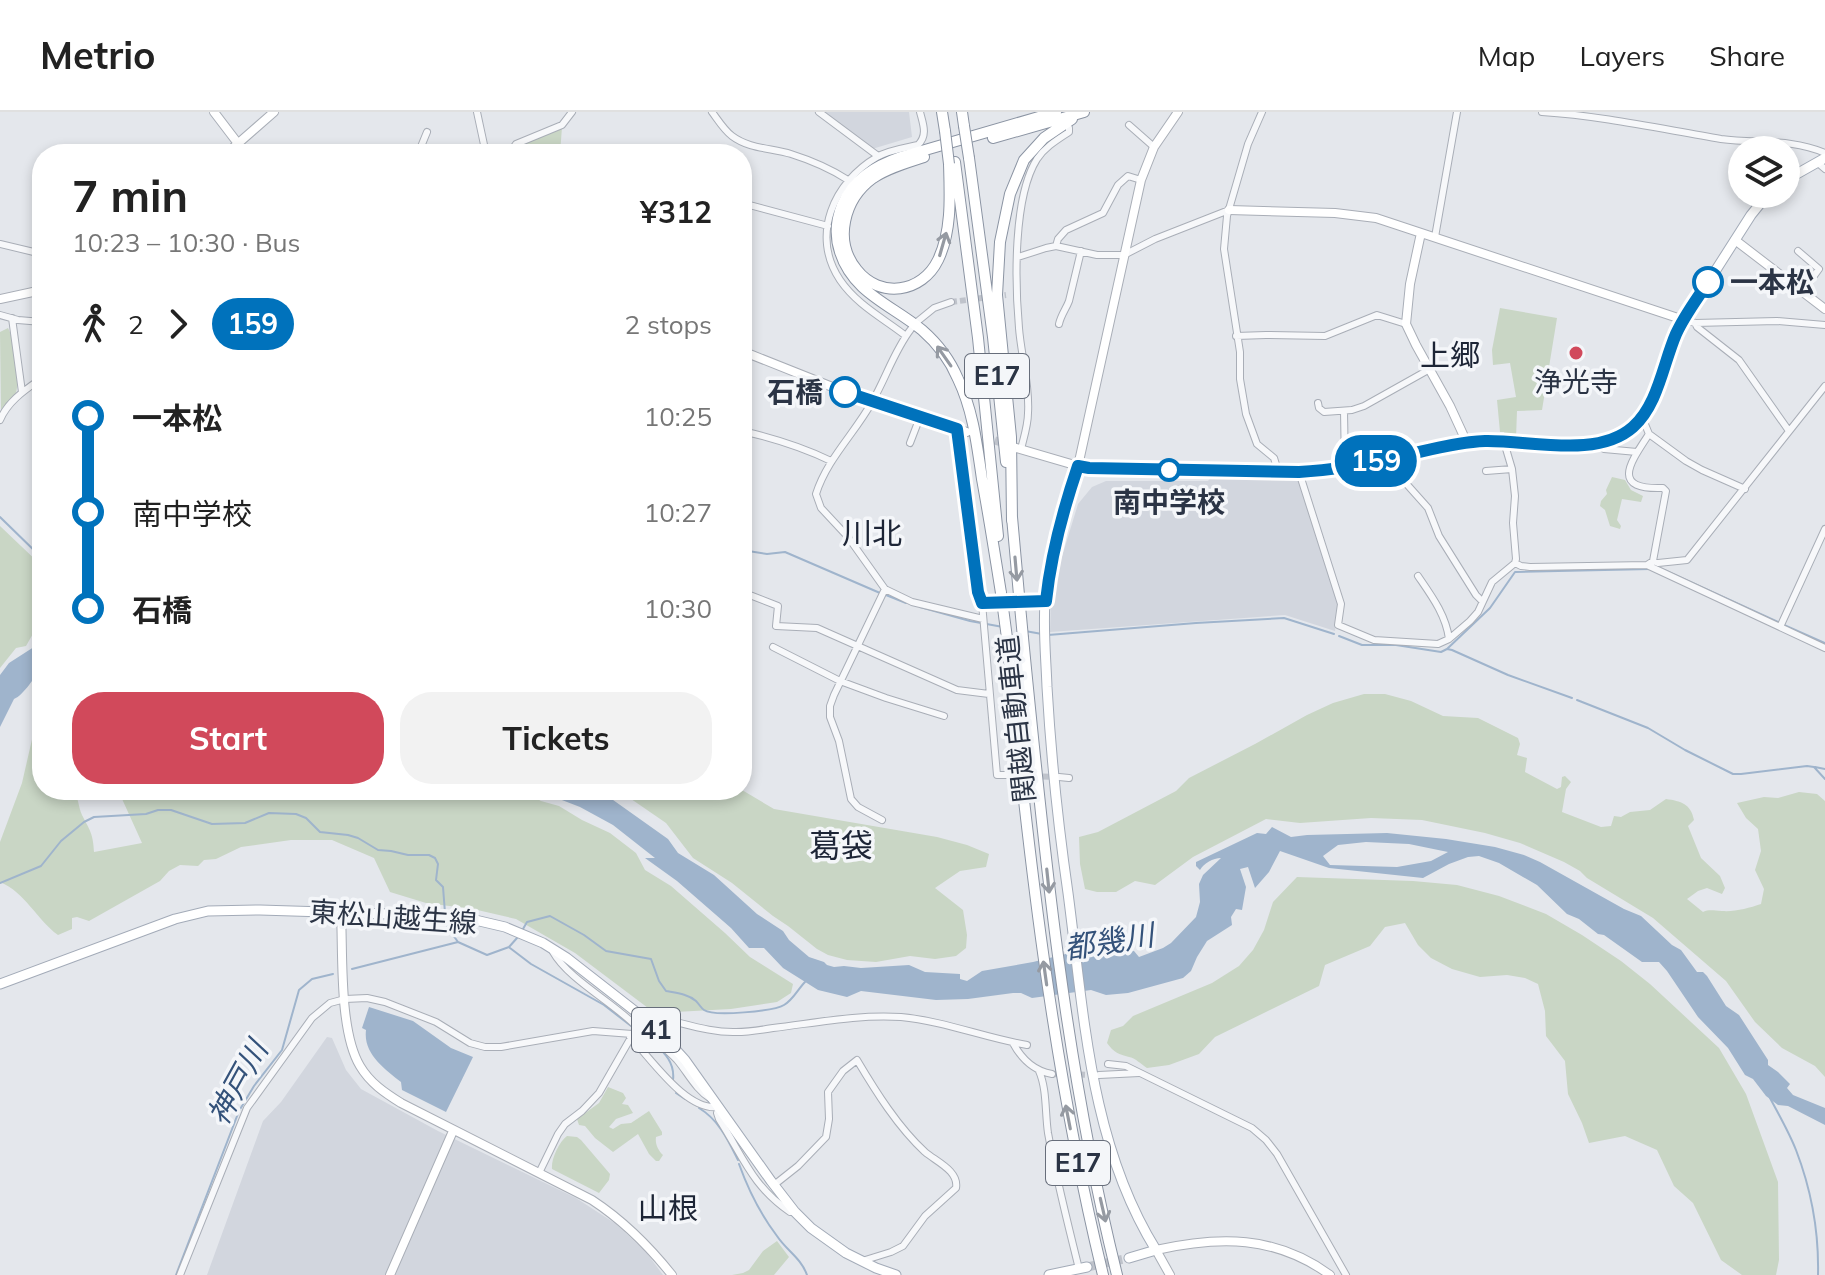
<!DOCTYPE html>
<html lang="en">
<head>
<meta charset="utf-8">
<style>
  :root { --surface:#fff; --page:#f2f2f2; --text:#222; --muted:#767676; --line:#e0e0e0; --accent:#d1495b }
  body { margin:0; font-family:Mulish,"Noto Sans JP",sans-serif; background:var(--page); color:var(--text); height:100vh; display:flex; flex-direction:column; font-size:30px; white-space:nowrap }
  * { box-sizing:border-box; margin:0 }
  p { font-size:26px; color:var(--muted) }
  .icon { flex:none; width:44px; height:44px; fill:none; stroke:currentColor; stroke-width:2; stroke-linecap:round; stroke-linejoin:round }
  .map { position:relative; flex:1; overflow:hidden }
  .panel { position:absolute; left:32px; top:32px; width:720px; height:656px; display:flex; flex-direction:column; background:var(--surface); border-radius:32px; box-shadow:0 4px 12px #0003 }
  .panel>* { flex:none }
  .badge { padding:0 16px; border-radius:26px; font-size:28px; line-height:52px }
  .controls { position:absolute; left:1728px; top:24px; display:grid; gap:16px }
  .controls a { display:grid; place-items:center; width:72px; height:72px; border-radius:50%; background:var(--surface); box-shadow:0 4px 12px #0003; font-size:40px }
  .map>.badge { position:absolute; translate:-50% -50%; box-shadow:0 0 0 4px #fff }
  .legs { display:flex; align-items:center; gap:12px; height:88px; padding:0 40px; font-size:26px }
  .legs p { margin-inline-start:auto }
  .summary { display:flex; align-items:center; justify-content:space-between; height:136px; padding:0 40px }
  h1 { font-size:44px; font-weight:700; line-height:60px }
  .button { display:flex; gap:16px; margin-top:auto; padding:16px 40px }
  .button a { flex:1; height:92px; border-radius:32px; background:var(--accent); color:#fff; font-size:32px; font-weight:700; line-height:92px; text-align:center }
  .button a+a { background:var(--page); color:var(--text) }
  ul { padding:0 40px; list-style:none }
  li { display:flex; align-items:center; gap:28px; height:96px; font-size:30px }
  li i { display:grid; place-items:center; width:12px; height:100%; margin:0 10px; background:currentColor }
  li i::after { content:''; width:20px; height:20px; margin:-10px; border:6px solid; border-radius:50%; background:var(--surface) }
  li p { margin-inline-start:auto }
  li:first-child i { background:linear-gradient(#0000 50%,currentColor 0) }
  li:last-child i { background:linear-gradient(currentColor 50%,#0000 0) }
  header { display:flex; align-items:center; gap:48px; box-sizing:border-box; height:112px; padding:0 40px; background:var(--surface); border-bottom:2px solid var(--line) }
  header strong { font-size:38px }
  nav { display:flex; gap:44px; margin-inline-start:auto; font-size:28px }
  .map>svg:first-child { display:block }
  .built { fill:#d2d6de }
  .green { fill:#c9d6c5 }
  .water { fill:#9fb4cc; fill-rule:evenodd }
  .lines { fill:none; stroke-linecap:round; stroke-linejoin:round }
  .stream { stroke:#9fb4cc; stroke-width:2 }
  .street-tunnel { stroke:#bfc3cb; stroke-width:6; stroke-dasharray:6 3; stroke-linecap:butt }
  .secondary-tunnel { stroke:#bfc3cb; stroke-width:8; stroke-dasharray:8 4; stroke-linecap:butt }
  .primary-tunnel { stroke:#bfc3cb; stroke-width:9; stroke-dasharray:9 4.5; stroke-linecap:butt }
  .street-casing { stroke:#a9aeb7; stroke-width:8 }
  .secondary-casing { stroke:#a9aeb7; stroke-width:10 }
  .primary-casing { stroke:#a3abb8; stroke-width:11 }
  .highway-casing { stroke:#8b94a3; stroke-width:12 }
  .street { stroke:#f7f8fa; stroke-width:6 }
  .secondary { stroke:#fff; stroke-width:8 }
  .primary { stroke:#fff; stroke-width:9 }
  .highway { stroke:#fff; stroke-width:10 }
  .highway-bridge-casing { stroke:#8b94a3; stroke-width:12; stroke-linecap:butt }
  .highway-bridge { stroke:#fff; stroke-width:10 }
  .oneway { stroke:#959aa2 }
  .line-1-casing { stroke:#fff; stroke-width:18 }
  .line-1 { stroke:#0072bc; stroke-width:12 }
  .stop-1-dot { fill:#fff; stroke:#0072bc; stroke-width:4 }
  .poi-dot { fill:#d1495b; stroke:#f4f6f9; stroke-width:3 }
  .labels { text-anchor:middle; stroke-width:7; stroke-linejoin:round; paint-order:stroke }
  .shield { fill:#f4f6f9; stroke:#676e7b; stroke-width:2 }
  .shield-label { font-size:26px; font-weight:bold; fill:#2b3445 }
  .stop-label { font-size:28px; font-weight:bold; fill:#2b3445; stroke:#f4f6f9; text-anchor:start }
  .poi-label { font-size:28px; fill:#2b3445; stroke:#f4f6f9 }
  .street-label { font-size:28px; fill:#2b3445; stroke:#f4f6f9 }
  .neighbourhood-label { font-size:30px; fill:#1d2536; stroke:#f4f6f9 }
  .water-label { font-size:30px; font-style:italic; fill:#34527a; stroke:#f4f6f9 }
  .quarter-label { font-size:32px; fill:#1d2536; stroke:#f4f6f9 }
</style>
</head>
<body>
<header>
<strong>Metrio</strong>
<nav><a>Map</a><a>Layers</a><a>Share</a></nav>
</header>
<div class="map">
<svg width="1825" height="1163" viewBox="0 0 1825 1163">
  <rect width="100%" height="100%" fill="#e4e7ec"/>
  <path class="built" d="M824 0H909L912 25 872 37Z
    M1211 365 1298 366 1339 493 1335 519 1285 503 1050 520 1051 487 1057 451H1060L1078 392 1092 375 1106 369H1208Z
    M327 925 332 926 346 958 361 977 438 1019 576 1086 616 1112 646 1140 663 1163H207L263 1009 281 990Z"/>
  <path class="green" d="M562 15 560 42H521L522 32Z
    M1500 196 1557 206 1542 298 1517 299 1516 326 1505 325 1504 320H1500L1497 288 1516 285 1510 251 1493 253 1492 238Z
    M8 216C15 228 22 274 14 285 11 290 5 294 1 299L0 220Z
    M1612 365 1625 368 1631 378 1643 384 1641 390 1622 387 1617 408 1621 414 1620 417 1610 414 1605 398 1600 394 1601 389 1607 382 1606 378Z
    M0 414 42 454V515L34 520 26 534 16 536 0 556Z
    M1364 582H1385L1411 589 1443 604 1478 606 1518 626 1520 632 1517 643 1527 646 1525 660 1557 677 1561 675 1562 665 1565 664 1571 670 1566 677 1562 700 1601 715 1611 714 1614 704 1621 705 1630 700 1650 698 1666 687C1681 689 1691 692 1694 708L1688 714 1701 746 1720 764 1725 776 1722 782 1707 776 1698 779 1687 787 1703 800C1710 797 1714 799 1722 799 1735 800 1749 796 1761 792L1764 777 1755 758 1761 739 1758 717 1746 706 1737 691 1764 685 1778 686 1799 680 1817 682 1825 689V965L1815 954 1782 936 1755 910 1726 869 1653 806 1587 766 1580 759 1564 750 1520 731 1485 721 1422 708 1371 706 1300 711 1266 707 1193 745 1155 773 1135 769 1116 780H1097L1085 777 1080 752 1079 725 1098 720 1176 679 1189 666 1255 632 1307 603 1333 591Z
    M42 599V678H73C79 686 78 694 82 703 90 719 93 721 94 740L142 731 118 678H521L541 689 559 694 582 708 610 721 636 741 645 758 671 774 725 821 750 845 793 872 791 881 777 890 731 897 675 900 648 896 575 841 516 807 473 797 426 791 390 780 374 746 332 728H291L241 735 216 747 204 748 198 754 180 753 169 759 160 769 89 809 77 805 72 806V817L58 823C36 807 26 781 0 770V730L22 671 33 623Z
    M618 678H742L774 697 937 725 967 733 989 742 986 755 960 759 935 776 963 798 967 823 966 836 956 844 935 847 910 844 876 850 847 848 828 843 817 837 788 814 773 804 732 771 693 746 666 711Z
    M1297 765 1413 769 1457 773 1499 784 1546 802 1582 823 1621 849 1650 872 1719 936 1746 982 1778 1070 1779 1148 1776 1163H1742L1721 1148 1693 1091 1674 1074 1657 1038 1625 1024 1589 1031 1582 1011 1568 982 1565 949 1546 924 1545 899 1538 872 1525 866 1507 863 1480 865 1452 857 1431 846 1418 833 1405 811 1385 815 1370 834 1325 853 1319 874 1215 925 1199 942 1169 953 1147 956C1141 952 1135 946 1129 945 1119 942 1114 941 1107 931L1111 918 1123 914 1133 904 1212 871 1239 854 1253 838 1264 818 1273 790Z
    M608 975 623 981 626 986 622 992 628 993 633 1001 616 1007 609 1015 613 1017 621 1012 631 1011 649 999 662 1020V1023L656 1025C655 1032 658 1038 663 1043L659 1049H656L649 1042 638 1022 613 1040 595 1026 585 1014 579 1013 577 1007 599 991Z
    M567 1024 577 1025 581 1028 610 1062 609 1068 599 1081 552 1057C551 1047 559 1030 567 1024Z
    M777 1129 789 1145 774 1163H732L743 1161 749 1158 763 1139Z"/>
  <path class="water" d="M42 520V556C34 565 24 583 14 587L0 615V563L9 551 37 533Z
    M536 678H599L668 727 678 741 714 763 757 802 783 819 789 828 809 845 824 850 827 853 834 855 844 854 861 856 909 853 925 860 960 862V867L967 869 982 859 1033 850 1082 838C1096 844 1100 836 1114 836 1119 836 1127 838 1134 839L1139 845 1163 836 1171 831 1196 805 1200 790 1199 772 1203 763 1221 746C1213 746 1204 751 1200 758L1196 754V750L1257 721 1266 722 1272 715 1291 725 1307 723 1387 721 1446 727 1495 735 1524 743 1540 750 1624 797 1641 804 1672 833 1681 838 1697 860H1703L1707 864 1726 894 1739 903 1768 948V953L1778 960 1790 972 1787 976 1793 983 1825 996V1013L1788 994 1778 993 1766 984 1753 967 1745 963 1728 936 1698 905 1667 859 1659 850H1642L1604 823 1598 822 1579 807 1567 802 1537 773 1499 751 1479 744 1468 745 1449 752 1423 766 1329 756 1280 739 1269 760 1255 776 1248 755 1240 757 1246 775 1242 798 1236 797 1231 805 1232 813 1207 829 1197 845 1191 859 1183 866 1128 881 1106 883 1091 878 1032 886 1021 881H1013L968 887 936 888 861 879 847 885 818 878 783 856 764 836H749L731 816 677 769 645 746H655L613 713 580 695ZM1366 730 1409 732 1448 740 1431 749 1397 755 1330 753 1323 744 1338 733Z
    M369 895 413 909 451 936 473 945 446 1000 402 978 401 970C385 957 363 942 366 918L362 916Z"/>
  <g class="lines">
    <path class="stream" d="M0 405 42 446
      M742 438 767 442 785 440 880 481
      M1664 458 1778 510
      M886 483 906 491
      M920 495 970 509 1003 515
      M1784 513 1825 531
      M1025 519 1042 522
      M1048 523 1196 511 1284 506 1334 522
      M1339 524 1362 533H1396L1441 540 1447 537 1452 538 1508 563 1572 586
      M1447 537 1490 496 1515 460 1650 457
      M1577 588 1648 616 1685 638 1733 662H1741L1807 654 1814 655 1825 667
      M1815 655 1825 657
      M0 771 41 754 61 729 84 710 94 705 146 702 158 698H171L212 712 245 711 269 701 296 702 306 706 320 720 348 723 358 726 378 738 391 739 408 743H429L435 746 438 752 436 768 443 775 445 801
      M446 807 448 816 458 830
      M523 817 527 810 550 804 584 823 606 839 651 847 659 869 666 879C677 881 688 882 696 889 699 892 701 896 704 898 714 905 774 899 784 893 793 888 798 877 805 870
      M510 836 531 852 604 893 635 917
      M352 857 458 830 487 843 509 835 517 826
      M653 930C665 941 675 951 673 968
      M676 981 685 987
      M1770 986C1779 1003 1789 1020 1796 1038 1811 1077 1819 1121 1818 1163
      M699 996C719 1008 728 1028 738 1048
      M739 1052C748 1077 761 1103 777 1124 787 1139 801 1146 807 1163
      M176 1163 239 999 254 974 282 938 299 878 312 867 333 862"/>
    <path class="street-tunnel" d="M951 190 1006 183
      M1007 663 1055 665
      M1052 962 1096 963"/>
    <path class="secondary-tunnel" d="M972 321 1009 333"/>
    <path class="primary-tunnel" d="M1087 1155 1129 1146"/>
    <defs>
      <path id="street" d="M477 0 486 42
        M712 0C718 8 724 18 732 24 749 37 772 36 791 42 810 48 831 57 848 68
        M819 0 878 44
        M1262 0 1248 32 1227 104 1224 137 1240 240V267L1246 302 1257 332 1274 346 1278 359
        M1542 0C1603 4 1661 17 1721 27 1757 32 1790 26 1825 41
        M1129 13 1154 35
        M418 42 427 20
        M509 42 516 32 562 13 572 0
        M1818 51 1825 57
        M742 91 828 114
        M1435 125 1457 0
        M0 132 42 142
        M1056 134 1058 127 1066 118 1103 101 1118 73 1128 64 1141 68
        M1798 139 1819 157 1803 179
        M1018 145 1046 136 1056 134 1097 143H1124L1155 127 1229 98
        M0 203 18 208 42 210
        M12 206 22 280
        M1684 208 1695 211 1777 209 1825 213
        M918 209 934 196 951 190
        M1695 211 1697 215 1739 248 1789 319
        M1059 212C1061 203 1066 197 1069 189L1081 139
        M906 224C883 206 857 193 840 168 810 123 834 70 877 45 888 38 905 36 918 33 928 23 923 12 920 0
        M1236 224 1266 223 1325 224 1377 203 1406 212
        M1318 291 1319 296 1324 300 1352 298 1364 294 1430 257
        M1344 299 1345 356
        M1642 305 1649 322 1686 349 1702 358 1745 377
        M0 308C8 289 25 278 42 266
        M957 317 978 480 982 491 997 663H1007
        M742 319C773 326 802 335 831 349
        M1649 322C1630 351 1610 378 1663 376L1666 379 1653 449
        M910 331 920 305
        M1596 333 1604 337 1637 340
        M1021 337C1024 325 1028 313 1028 301 1030 273 1021 243 1019 216 1015 171 1013 85 1037 47 1045 35 1057 28 1069 20V16
        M1397 345 1403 368 1428 396 1439 424 1476 483 1482 489
        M1486 359 1512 357
        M1299 360 1341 492 1338 513 1374 528 1438 532 1449 527 1470 509 1478 500 1492 470 1515 451 1516 447 1513 411 1515 384 1512 357 1504 330
        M1515 451 1521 454 1530 455 1647 453 1825 536
        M1647 453 1653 449 1658 451 1687 448 1825 274
        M1418 464C1431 483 1446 503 1449 527
        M885 477 912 490 983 507
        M742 480 778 494 776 514 817 516 957 578 989 582
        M982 491 1046 489
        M1780 515 1825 417
        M773 535 840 569 886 586 944 604
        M1059 665 1069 666
        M882 708 858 695 851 687 839 629 830 605V594L834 583 885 477 848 425 821 396 816 382C827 347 855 321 872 290 886 266 894 239 911 217
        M640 903C672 906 704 921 736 920 748 920 761 918 773 916 815 911 859 902 901 905 944 909 985 926 1027 933
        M637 915C651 925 665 935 677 948 688 961 696 978 711 987
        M630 925C651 946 686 1000 719 995L717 1001 719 1007C743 1044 751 1073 790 1100H794
        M1013 931C1021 946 1034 959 1052 962
        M1108 952 1126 954 1252 1016 1266 1028 1277 1042 1346 1163
        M1039 959C1047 977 1045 1001 1048 1021 1056 1066 1068 1112 1079 1157
        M1099 963 1139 961
        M539 1061 558 1022 565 1012 582 999 599 981 637 915C613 890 569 868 553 840
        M774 1073 798 1054 826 1025 829 1007 828 980 843 959 857 948C876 980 898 1015 925 1040 937 1050 959 1059 956 1076L925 1104 903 1134 891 1140 862 1149
        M180 1163 247 996 312 906 330 891 345 887 367 886 385 890 436 910 470 931 485 935H501L593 919 632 922"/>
      <path id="secondary" d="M214 0 246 42
        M226 42 274 0
        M1229 98 1335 101 1376 106 1684 208
        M1421 121 1410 172 1406 212 1416 233 1450 294 1467 331
        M1735 128 1825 197
        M0 187 42 178
        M742 239 865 288 967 320
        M1013 335 1078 354 1141 68 1154 35 1178 0
        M341 801C343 843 339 919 360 954 370 971 385 981 401 991L592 1088C624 1109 648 1133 672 1163
        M390 1163 453 1019
        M1170 1163 1156 1138C1219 1124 1275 1123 1330 1163"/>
      <path id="primary" d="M1786 68 1825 46
        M0 872 175 807 208 799 260 798 422 803 471 807 505 815 543 831 567 846 640 903 665 926 685 948 771 1069 795 1100 811 1116 846 1141 876 1156 896 1163
        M1129 1146 1156 1138C1090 1032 1084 902 1068 781 1058 712 1051 644 1047 575 1046 547 1043 518 1045 490 1049 443 1063 398 1078 354L1089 356C1140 357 1191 358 1241 359 1270 359 1298 361 1327 358 1379 354 1430 332 1483 329 1527 327 1587 346 1626 320 1658 299 1665 241 1684 208L1751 103 1768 82
        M1049 1163 1087 1155"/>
      <path id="highway" d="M942 0 945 19
        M962 0 964 14
        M993 26 1084 0
        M924 45C906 51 888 56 873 66 844 87 833 129 857 158 880 187 922 181 938 148 952 119 950 84 949 52
        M969 46 993 225 1006 350
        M955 50 978 226 998 424
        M1012 405 1019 483
        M1012 409 1011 325 997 183 1000 130 1010 82 1024 48 1044 26 1072 7
        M1001 481C995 443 989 405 982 367 977 333 973 298 958 267 950 248 937 231 922 218 892 193 853 181 840 140 835 125 836 108 842 93 853 67 875 54 901 45L1056 0
        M1007 526C1028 740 1052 953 1103 1163
        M1023 526C1044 740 1065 954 1117 1163"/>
    </defs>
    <use href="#street" class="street-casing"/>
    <use href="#secondary" class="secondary-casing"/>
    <use href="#primary" class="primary-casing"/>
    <use href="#highway" class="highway-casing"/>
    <use href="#street" class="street"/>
    <use href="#secondary" class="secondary"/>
    <use href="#primary" class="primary"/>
    <use href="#highway" class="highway"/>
    <defs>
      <path id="highway-bridge" d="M964 14 969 46
        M945 19 949 52
        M1001 481 1007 526
        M1019 483 1023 526"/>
    </defs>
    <use href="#highway-bridge" class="highway-bridge-casing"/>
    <use href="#highway-bridge" class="highway-bridge"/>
  </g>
  <defs><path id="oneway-shaft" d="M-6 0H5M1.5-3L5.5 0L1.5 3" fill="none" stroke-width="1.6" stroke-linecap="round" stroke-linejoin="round" transform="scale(2)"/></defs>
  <g class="oneway">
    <use href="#oneway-shaft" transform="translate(943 132) rotate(-74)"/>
    <use href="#oneway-shaft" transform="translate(944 244) rotate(-125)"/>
    <use href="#oneway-shaft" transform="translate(1016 457) rotate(85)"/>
    <use href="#oneway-shaft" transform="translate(1048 769) rotate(84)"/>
    <use href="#oneway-shaft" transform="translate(1045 861) rotate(-98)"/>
    <use href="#oneway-shaft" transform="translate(1068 1005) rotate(-101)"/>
    <use href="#oneway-shaft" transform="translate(1103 1098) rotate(77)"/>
  </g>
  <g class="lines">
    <defs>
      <path id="line-1" d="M845 280 957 317 978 480 982 491 1046 489C1051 442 1063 398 1078 354L1089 356 1299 360C1334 358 1367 352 1401 344 1429 338 1457 330 1485 329 1530 328 1597 347 1633 315 1658 293 1663 252 1676 222 1684 204 1697 187 1708 170"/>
    </defs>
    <use href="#line-1" class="line-1-casing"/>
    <use href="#line-1" class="line-1"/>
  </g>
  <g class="stop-1-dot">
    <circle cx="1708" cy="170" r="14"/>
    <circle cx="845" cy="280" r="14"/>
    <circle cx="1169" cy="358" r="10"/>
  </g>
  <circle class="poi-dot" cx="1576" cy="241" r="8"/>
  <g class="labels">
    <g class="shield">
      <rect x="965" y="242" width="64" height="44" rx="6"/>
      <rect x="632" y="896" width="48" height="44" rx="6"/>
      <rect x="1046" y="1029" width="64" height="44" rx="6"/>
    </g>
    <g class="shield-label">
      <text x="997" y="273">E17</text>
      <text x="656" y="927">41</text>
      <text x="1078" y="1060">E17</text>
    </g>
    <g class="stop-label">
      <text x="1730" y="180">一本松</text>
      <text x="823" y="290" text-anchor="end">石橋</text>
      <text x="1169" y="400" text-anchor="middle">南中学校</text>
    </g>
    <g class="poi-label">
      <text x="1576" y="280">浄光寺</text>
    </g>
    <g class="street-label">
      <text transform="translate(1016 607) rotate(-96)" y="10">関越自動車道</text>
      <text transform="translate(393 805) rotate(4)" y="10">東松山越生線</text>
    </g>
    <g class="neighbourhood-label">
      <text x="1450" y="254">上郷</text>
      <text x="872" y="432">川北</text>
      <text x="668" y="1107">山根</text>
    </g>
    <g class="water-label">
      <text transform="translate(1109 830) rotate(-9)" y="10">都幾川</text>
      <text transform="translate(238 971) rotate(-61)" y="10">神戸川</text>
    </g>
    <g class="quarter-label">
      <text x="841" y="745">葛袋</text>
    </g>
  </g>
</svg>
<div class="controls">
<a><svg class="icon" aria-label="layers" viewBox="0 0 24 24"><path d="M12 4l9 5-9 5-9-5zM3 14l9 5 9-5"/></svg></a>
</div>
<b class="badge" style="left:1376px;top:349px;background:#0072bc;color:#fff">159</b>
<section class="panel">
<div class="summary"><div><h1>7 min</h1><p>10:23 – 10:30 · Bus</p></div><b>¥312</b></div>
<div class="legs"><svg class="icon" aria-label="walk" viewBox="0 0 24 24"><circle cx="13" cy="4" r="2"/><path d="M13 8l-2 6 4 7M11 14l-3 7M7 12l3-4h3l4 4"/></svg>2<svg class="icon" aria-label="forward" viewBox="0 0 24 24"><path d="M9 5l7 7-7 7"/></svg><b class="badge" style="background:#0072bc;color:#fff">159</b><p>2 stops</p></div>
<ul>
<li><i style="color:#0072bc"></i><b>一本松</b><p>10:25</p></li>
<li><i style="color:#0072bc"></i><span>南中学校</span><p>10:27</p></li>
<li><i style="color:#0072bc"></i><b>石橋</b><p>10:30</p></li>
</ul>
<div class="button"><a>Start</a><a>Tickets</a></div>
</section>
</div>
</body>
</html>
